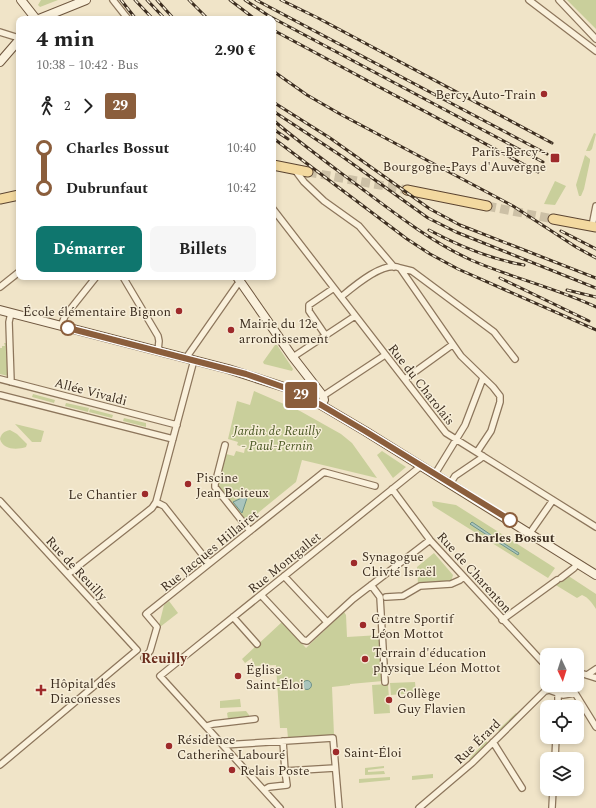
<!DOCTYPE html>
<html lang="fr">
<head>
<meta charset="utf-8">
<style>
  :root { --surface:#fff; --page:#f6f6f6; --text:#222; --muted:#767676; --accent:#0f766e }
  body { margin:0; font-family:Spectral,serif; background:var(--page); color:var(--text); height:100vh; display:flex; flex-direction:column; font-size:15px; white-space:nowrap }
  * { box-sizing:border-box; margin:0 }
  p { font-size:13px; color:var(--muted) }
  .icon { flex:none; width:22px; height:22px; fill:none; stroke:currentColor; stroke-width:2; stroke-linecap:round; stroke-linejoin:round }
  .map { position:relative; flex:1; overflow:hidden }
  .details { position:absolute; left:16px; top:16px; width:260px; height:264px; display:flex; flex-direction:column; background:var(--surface); border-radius:8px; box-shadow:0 2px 6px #0003 }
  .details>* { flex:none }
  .badge { padding:0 8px; border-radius:3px; font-size:14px; line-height:26px }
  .needle { width:26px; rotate:176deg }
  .tools { position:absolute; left:540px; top:648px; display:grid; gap:8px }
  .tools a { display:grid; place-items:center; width:44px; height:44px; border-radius:8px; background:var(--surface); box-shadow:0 2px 6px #0003; font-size:20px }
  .map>.badge { position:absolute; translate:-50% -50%; box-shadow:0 0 0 2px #fff }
  .legs { display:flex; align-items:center; gap:6px; height:44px; padding:0 20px; font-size:13px }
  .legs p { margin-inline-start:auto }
  .overview { display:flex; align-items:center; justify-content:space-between; height:68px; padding:0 20px }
  h1 { font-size:22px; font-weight:700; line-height:30px }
  .action { display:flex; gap:8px; margin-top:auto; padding:8px 20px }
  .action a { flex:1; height:46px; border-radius:8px; background:var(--accent); color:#fff; font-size:16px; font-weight:700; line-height:46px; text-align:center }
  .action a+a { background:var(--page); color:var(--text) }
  ul { padding:0 20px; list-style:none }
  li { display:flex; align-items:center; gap:14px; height:40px; font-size:15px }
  li i { display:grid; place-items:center; width:6px; height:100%; margin:0 5px; background:currentColor }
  li i::after { content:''; width:10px; height:10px; margin:-5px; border:3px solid; border-radius:50%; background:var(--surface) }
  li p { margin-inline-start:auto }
  li:first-child i { background:linear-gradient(#0000 50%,currentColor 0) }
  li:last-child i { background:linear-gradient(currentColor 50%,#0000 0) }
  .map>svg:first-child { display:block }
  .green { fill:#c9cf9b }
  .water { fill:#a9c4bc; stroke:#6f938a }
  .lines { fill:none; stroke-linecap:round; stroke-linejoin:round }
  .primary-tunnel { stroke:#ccc0a6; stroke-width:9; stroke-dasharray:9 4.5; stroke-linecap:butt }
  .street-casing { stroke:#8d765c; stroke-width:8 }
  .secondary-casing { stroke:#6f573f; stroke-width:10 }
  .primary-casing { stroke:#5b4430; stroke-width:11 }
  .street { stroke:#faf1dc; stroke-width:5.5 }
  .secondary { stroke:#faf1dc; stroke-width:8 }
  .primary { stroke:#f3d9a0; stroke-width:9 }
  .rail-casing { stroke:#3d2e20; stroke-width:3 }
  .rail { stroke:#f7eed8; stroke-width:1.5; stroke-dasharray:4.5; stroke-linecap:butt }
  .line-1-casing { stroke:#fff; stroke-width:9 }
  .line-1 { stroke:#8b5e3c; stroke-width:6 }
  .poi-dot { fill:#9e2a2b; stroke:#f7eed8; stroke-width:1.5 }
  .stop-1-dot { fill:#fff; stroke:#8b5e3c; stroke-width:2 }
  .labels { text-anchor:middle; stroke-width:3; stroke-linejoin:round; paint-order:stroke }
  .poi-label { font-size:13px; fill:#3d2e20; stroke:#f7eed8; text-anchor:start }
  .street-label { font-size:13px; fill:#3d2e20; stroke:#f7eed8 }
  .park-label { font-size:13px; font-style:italic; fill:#4d5a26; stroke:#f7eed8 }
  .stop-label { font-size:13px; font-weight:bold; fill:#3d2e20; stroke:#f7eed8 }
  .neighbourhood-label { font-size:14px; font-weight:bold; fill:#6b2e1e; stroke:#f7eed8 }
</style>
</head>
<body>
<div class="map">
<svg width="596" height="808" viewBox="0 0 596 808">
  <rect width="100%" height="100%" fill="#f0e4c8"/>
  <path class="green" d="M41 0H58L40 7 38 5Z
    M567 0H596V29Z
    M594 133 596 134 592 149 590 151H586Z
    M585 155 590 159V161L584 189 581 196H579L576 185Z
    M555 181 566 186 555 205 544 204Z
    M4 343H7L8 376 0 374V348H2V346H5Z
    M275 345H277L293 369 292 371 264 364 263 362Z
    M254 391 300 411 341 434 352 443 377 478 302 460 296 482 248 521 247 519H244L216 486 226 454 234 456 236 451 244 453 245 448 237 445 238 442 228 439 237 401 250 405Z
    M33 394 55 400 54 403 32 397Z
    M66 403 89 408 88 412 65 406Z
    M90 409 113 415 112 418 89 412Z
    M124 418 146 423V427L123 421Z
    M15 424 44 431 41 442H32Z
    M10 430 17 434 27 444 26 447C17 450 3 450 0 439 1 434 4 431 10 430Z
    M382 451 406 467 393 478 377 455Z
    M432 501 456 505 555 568 548 578 433 506Z
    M434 553 453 575 451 582 418 584 417 567Z
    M567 575 596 594V609C592 603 589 598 582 595L577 598 554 584Z
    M169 601 178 613 160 627 159 625 164 605Z
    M344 612 346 615 347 637 380 635 383 681 350 684V685L332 687 334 735 288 738 287 728H280L276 665 253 666 252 658 245 663 242 659 282 622 306 648Z
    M415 682 416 693 391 695 390 683Z
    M388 684 390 713 374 714 372 685Z
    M240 699 241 707 220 708V701Z
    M246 711 249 715V718L230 721 228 719 227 713 229 712Z
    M516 713 517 714 500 732 498 730Z
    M486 741 488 743 471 761 469 759Z
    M384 766V768L368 770V772L384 771 385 774 365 775V768Z
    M433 774V778L412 780V776Z
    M390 777V780L359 783V779Z"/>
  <path class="water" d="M248 495 242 513 233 502Z
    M472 522 494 537 493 539 470 524Z
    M497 539 519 553 518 555 496 541Z
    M302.5 685a4.5 4.5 0 1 1 9 0a4.5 4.5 0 1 1-9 0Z"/>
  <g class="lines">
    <path class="primary-tunnel" d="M308 172 407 190
      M487 206 553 219"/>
    <defs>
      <path id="street" d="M113 0 128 19
        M529 0 596 51
        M559 0 596 39
        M0 32 19 38
        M295 170 304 182 324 201 359 226 394 267
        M273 209 446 433 596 527
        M592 226 596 206
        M400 268 412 271 494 332 515 359
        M123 277 158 336 159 341 158 351
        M0 287 19 272
        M341 297C353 287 384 260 400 268L461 356 493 387 500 396V402L491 431 477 452
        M61 326 65 316 96 277
        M326 336 309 311V305L334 288
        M293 357 355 316
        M186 358 237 285 240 282
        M0 379 177 425
        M405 379 452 345
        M11 382 9 322 11 313
        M0 395 173 439
        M323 396 385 355
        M225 445 215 484V487L250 531
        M435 474 465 425 483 378
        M450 484 455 476 480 459 483 456
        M392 489 430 540 547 667
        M0 501 137 650 0 765
        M156 502 164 506 209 563
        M530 533 553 500
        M68 574 152 508 156 502 194 360
        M284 576 327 622
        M561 578 574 568 578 563
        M371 585 380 597 385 682
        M261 595 303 640 307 641 353 599 430 540
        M386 597 403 596 420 586 451 584 460 580 463 577
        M233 617 257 644
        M502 620 557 580
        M144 658 150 651 157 627 146 614 324 472 375 486
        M577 672 596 678
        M587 675 596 669
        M558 707V694
        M207 726 213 724 255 719
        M283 741 285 771
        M493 742 522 788
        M224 745 333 738 339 808
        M555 759 556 737
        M264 790 269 787 287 785 285 771 335 768
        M280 808 160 676 421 466
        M419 808 472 763 545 691 549 690 563 695 575 693 596 727
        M552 808 553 789"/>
      <path id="secondary" d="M21 0 36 19
        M39 19 86 0
        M0 62 19 40
        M237 277 292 356 323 396 324 400 321 405
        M0 310 228 369 287 388 321 405 365 431 596 575"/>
      <path id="primary" d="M273 165 308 172
        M407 190 487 206
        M0 199 19 195
        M553 219 596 227"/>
    </defs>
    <use href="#street" class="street-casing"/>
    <use href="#secondary" class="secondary-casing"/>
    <use href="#primary" class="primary-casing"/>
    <use href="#street" class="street"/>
    <use href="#secondary" class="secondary"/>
    <use href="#primary" class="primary"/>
    <defs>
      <path id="rail" d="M121 0 136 19
        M135 0 153 19
        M147 0 165 19
        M157 0 174 19
        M189 0 208 19
        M230 0 255 19
        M245 0 269 16 543 162
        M256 0 547 154
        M281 0 318 18 552 143
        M273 30 538 172
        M273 71 307 95 340 114 513 206 576 247 596 258
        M273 102 330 138 430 209 460 225 596 278
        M273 111 343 157 428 218 456 232 596 288
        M273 120C300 143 329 164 357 185 393 212 430 241 471 260 512 278 556 288 596 307
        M273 129 288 139
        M273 138 407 239 430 254 458 269 596 330
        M429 230C459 246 490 259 524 265
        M561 231 596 249
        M500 278 589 321
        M567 290 596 297"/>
    </defs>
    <use href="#rail" class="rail-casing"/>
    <use href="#rail" class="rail"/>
  </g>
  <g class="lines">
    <defs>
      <path id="line-1" d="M68 328 246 374 286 388 321 405 365 431 510 520"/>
    </defs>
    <use href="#line-1" class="line-1-casing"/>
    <use href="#line-1" class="line-1"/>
  </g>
  <g class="poi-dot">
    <circle cx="544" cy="94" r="4"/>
    <rect x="550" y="153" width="10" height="10" rx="2"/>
    <circle cx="179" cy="311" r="4"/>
    <circle cx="231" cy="330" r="4"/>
    <circle cx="188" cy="484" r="4"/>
    <circle cx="145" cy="494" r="4"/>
    <circle cx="354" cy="563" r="4"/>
    <circle cx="363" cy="625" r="4"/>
    <circle cx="365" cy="659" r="4"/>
    <circle cx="238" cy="676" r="4"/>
    <path d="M39 684h4v4h4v4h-4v4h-4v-4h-4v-4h4z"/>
    <circle cx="389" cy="700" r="4"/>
    <circle cx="169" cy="746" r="4"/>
    <circle cx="336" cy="752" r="4"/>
    <circle cx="232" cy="770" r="4"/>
  </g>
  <g class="stop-1-dot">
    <circle cx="68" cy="328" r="7"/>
    <circle cx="510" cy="520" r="7"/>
  </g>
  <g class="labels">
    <g class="poi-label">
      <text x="536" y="99" text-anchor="end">Bercy Auto-Train</text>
      <text x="546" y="156" text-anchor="end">Paris-Bercy -<tspan x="546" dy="15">Bourgogne-Pays d'Auvergne</tspan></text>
      <text x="171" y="316" text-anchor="end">École élémentaire Bignon</text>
      <text x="239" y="328">Mairie du 12e<tspan x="239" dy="15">arrondissement</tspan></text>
      <text x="196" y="482">Piscine<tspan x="196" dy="15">Jean Boiteux</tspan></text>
      <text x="137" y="499" text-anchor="end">Le Chantier</text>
      <text x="362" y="561">Synagogue<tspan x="362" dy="15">Chivté Israël</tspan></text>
      <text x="371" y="623">Centre Sportif<tspan x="371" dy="15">Léon Mottot</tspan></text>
      <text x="373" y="657">Terrain d'éducation<tspan x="373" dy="15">physique Léon Mottot</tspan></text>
      <text x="246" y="674">Église<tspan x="246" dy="15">Saint-Éloi</tspan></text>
      <text x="50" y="688">Hôpital des<tspan x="50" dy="15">Diaconesses</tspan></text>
      <text x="397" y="698">Collège<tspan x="397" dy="15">Guy Flavien</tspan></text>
      <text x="177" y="744">Résidence<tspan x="177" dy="15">Catherine Labouré</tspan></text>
      <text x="344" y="757">Saint-Éloi</text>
      <text x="240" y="775">Relais Poste</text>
    </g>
    <g class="street-label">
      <text transform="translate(422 384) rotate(52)" y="5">Rue du Charolais</text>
      <text transform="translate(91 391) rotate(15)" y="5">Allée Vivaldi</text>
      <text transform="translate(209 550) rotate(-39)" y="5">Rue Jacques Hillairet</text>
      <text transform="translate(284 562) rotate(-39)" y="5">Rue Montgallet</text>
      <text transform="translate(77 568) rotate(47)" y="5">Rue de Reuilly</text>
      <text transform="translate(475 572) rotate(48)" y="5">Rue de Charenton</text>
      <text transform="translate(477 741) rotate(-44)" y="5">Rue Érard</text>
    </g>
    <g class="park-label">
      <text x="277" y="435">Jardin de Reuilly<tspan x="277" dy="15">- Paul-Pernin</tspan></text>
    </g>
    <g class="stop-label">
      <text x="510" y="542">Charles Bossut</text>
    </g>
    <g class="neighbourhood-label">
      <text x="164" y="663">Reuilly</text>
    </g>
  </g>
</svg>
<div class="tools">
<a><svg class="needle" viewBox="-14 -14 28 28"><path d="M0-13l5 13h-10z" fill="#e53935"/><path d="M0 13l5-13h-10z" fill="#767676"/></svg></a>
<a><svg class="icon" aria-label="locate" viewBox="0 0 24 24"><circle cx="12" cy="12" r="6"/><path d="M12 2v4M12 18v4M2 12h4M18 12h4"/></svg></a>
<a><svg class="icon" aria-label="layers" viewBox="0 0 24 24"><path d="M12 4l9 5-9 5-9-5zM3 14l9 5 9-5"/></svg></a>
</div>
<b class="badge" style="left:301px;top:395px;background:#8b5e3c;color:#fff">29</b>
<section class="details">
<div class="overview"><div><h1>4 min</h1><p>10:38 – 10:42 · Bus</p></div><b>2.90 €</b></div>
<div class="legs"><svg class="icon" aria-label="walk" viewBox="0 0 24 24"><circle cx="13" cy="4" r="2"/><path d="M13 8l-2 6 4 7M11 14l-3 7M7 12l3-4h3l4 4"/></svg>2<svg class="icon" aria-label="forward" viewBox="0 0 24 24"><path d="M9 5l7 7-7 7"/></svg><b class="badge" style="background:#8b5e3c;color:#fff">29</b></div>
<ul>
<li><i style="color:#8b5e3c"></i><b>Charles Bossut</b><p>10:40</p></li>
<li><i style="color:#8b5e3c"></i><b>Dubrunfaut</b><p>10:42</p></li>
</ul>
<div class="action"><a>Démarrer</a><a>Billets</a></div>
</section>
</div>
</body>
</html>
